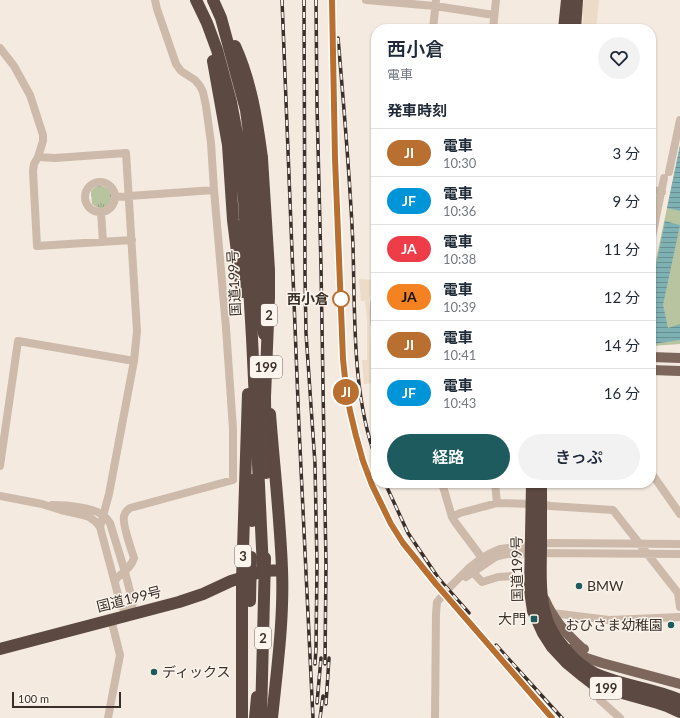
<!DOCTYPE html>
<html lang="ja">
<head>
<meta charset="utf-8">
<style>
  :root { --surface:#fff; --page:#f2f2f3; --text:#1f2937; --muted:#747a83; --line:#e0e1e3; --accent:#1e5b5f }
  body { margin:0; font-family:Lato,"Noto Sans JP",sans-serif; background:var(--page); color:var(--text); height:100vh; display:flex; flex-direction:column; font-size:15px; white-space:nowrap }
  * { box-sizing:border-box; margin:0 }
  p { font-size:13px; color:var(--muted) }
  .icon { flex:none; width:22px; height:22px; fill:none; stroke:currentColor; stroke-width:2; stroke-linecap:round; stroke-linejoin:round }
  .map { position:relative; flex:1; overflow:hidden }
  .sheet { position:absolute; left:371px; top:24px; width:285px; height:464px; display:flex; flex-direction:column; background:var(--surface); border-radius:16px; box-shadow:0 1px 3px #0004 }
  .sheet>* { flex:none }
  .badge { padding:0 8px; border-radius:13px; font-size:14px; line-height:26px }
  .scale { position:absolute; left:12px; bottom:10px; width:109px; box-sizing:border-box; padding-left:4px; border:2px solid #3b2f2a; border-top:0; font-size:11px; line-height:14px; white-space:nowrap; color:#3b2f2a; -webkit-text-stroke:3px #fbf5ed; paint-order:stroke }
  .map>.badge { position:absolute; translate:-50% -50%; box-shadow:0 0 0 2px #fff }
  h2 { padding:0 16px; font-size:15px; line-height:36px }
  .round { display:grid; place-items:center; flex:none; width:42px; height:42px; border-radius:21px; background:var(--page) }
  .headline { display:flex; align-items:center; justify-content:space-between; height:68px; padding:0 16px }
  h1 { font-size:19px; font-weight:600; line-height:30px }
  .cta { display:flex; gap:8px; margin-top:auto; padding:8px 16px }
  .cta a { flex:1; height:46px; border-radius:24px; background:var(--accent); color:#fff; font-size:16px; font-weight:600; line-height:46px; text-align:center }
  .cta a+a { background:var(--page); color:var(--text) }
  ul { padding:0; list-style:none }
  li { display:flex; align-items:center; gap:12px; height:48px; padding:0 16px; border-top:1px solid var(--line) }
  li div { flex:1 }
  li b { display:block; font-size:15px }
  li em { font-style:normal }
  li .badge { min-width:44px; font-weight:700; text-align:center }
  .map>svg:first-child { display:block }
  .grass { fill:url(#grass-tufts) }
  .park { fill:#b8c49f }
  .plaza { fill:#ecdbc7 }
  .water { fill:url(#water-rules) }
  .lines { fill:none; stroke-linecap:round; stroke-linejoin:round }
  .minor { stroke:#cdbaab; stroke-width:8 }
  .major { stroke:#7d665b; stroke-width:10 }
  .highway { stroke:#5c4941; stroke-width:12 }
  .rail-casing { stroke:#3b2f2a; stroke-width:3.5 }
  .rail { stroke:#fbf5ed; stroke-width:2; stroke-dasharray:6; stroke-linecap:butt }
  .highway-bridge { stroke:#5c4941; stroke-width:12 }
  .line-casing { stroke:#fff; stroke-width:9 }
  .line { stroke:#b96f30; stroke-width:6 }
  .stop-dot { fill:#fff; stroke:#b96f30; stroke-width:2 }
  .poi-dot { fill:#1e5b5f; stroke:#fbf5ed; stroke-width:1.5 }
  .labels { text-anchor:middle; stroke-width:3; stroke-linejoin:round; paint-order:stroke }
  .shield { fill:#fbf5ed; stroke:#756a64; stroke-width:1 }
  .shield-label { font-size:13px; font-weight:bold; fill:#3b2f2a }
  .street-label { font-size:14px; fill:#3b2f2a; stroke:#fbf5ed }
  .stop-label { font-size:14px; font-weight:bold; fill:#3b2f2a; stroke:#fbf5ed; text-anchor:end }
  .poi-label { font-size:14px; fill:#3b2f2a; stroke:#fbf5ed; text-anchor:start }
</style>
</head>
<body>
<div class="map">
<svg width="680" height="718" viewBox="0 0 680 718">
  <defs>
    <pattern id="grass-tufts" width="24" height="20" patternUnits="userSpaceOnUse"><rect width="24" height="20" fill="#b8c49f"/><path d="M3 7l-1-3M5 7V3M7 7l1-3M15 17l-1-3M17 17v-4M19 17l1-3" fill="none" stroke="#97a082"/></pattern>
    <pattern id="water-rules" width="6" height="5" patternUnits="userSpaceOnUse"><rect width="6" height="5" fill="#7eb1b3"/><path d="M0 2.5h6" fill="none" stroke="#689092"/></pattern>
  </defs>
  <rect width="100%" height="100%" fill="#f4eae0"/>
  <path class="grass" d="M97 186C122 184 110 221 92 204L91 191 94 188Z"/>
  <path class="park" d="M680 147V344L651 346V283Z"/>
  <path class="plaza" d="M584 0H599L596 29H582L583 17 582 11Z
    M359 279 376 280V290L371 295 369 299V304L372 371H376V383L364 384 362 360H367V319L365 301H361Z"/>
  <path class="water" d="M680 145V211L667 208Z
    M665 221 680 225 663 305 668 328 680 324V340L653 344 651 339V290Z"/>
  <g class="lines">
    <path class="minor" d="M366 0 435 6 494 15
      M433 29 436 0
      M493 29 496 0
      M0 48 14 66 30 95 43 135V141L38 157 55 158 126 153 137 331 134 361 109 494 100 527
      M38 157 34 164 33 171 37 246 132 240
      M669 172 680 120
      M85 197a15 15 0 1 1 30 0a15 15 0 1 1-30 0Z
      M653 190 662 192
      M115 197 214 190
      M101 212 103 242
      M651 242 664 178
      M376 296C372 303 374 325 376 333
      M651 458 652 474 680 514
      M0 466 18 341 134 361
      M442 483 452 517 455 522 485 562
      M495 483 497 503
      M0 496 42 504 61 510 83 515 89 517 96 522 100 527 121 606 130 615
      M541 504 550 506 613 510 678 593 680 607
      M52 505C65 505 97 507 106 518 107 519 109 522 110 523L125 572 133 603 130 615
      M452 517 460 513 497 503 532 504
      M469 568 482 582 498 577 512 576
      M466 577 494 558 498 556 507 554 541 553 680 554
      M115 582 116 579C123 572 131 568 134 558 131 548 122 525 124 516 125 512 127 510 130 508L233 480V429L226 328 214 190 211 143 206 106 203 92 200 86 195 80 181 71 176 64 157 9 155 0
      M552 613 609 620 680 617
      M602 683 599 694 600 700 620 718
      M108 718 120 655 111 619
      M435 718 436 614 437 602 448 589 469 568 482 558 489 554 500 549 541 544 551 543 680 544"/>
    <path class="major" d="M651 357 680 358
      M651 370 680 371
      M545 600C553 619 567 635 583 649
      M584 649C578 646 572 646 568 652L602 663 680 684"/>
    <path class="highway" d="M196 0 207 23 217 50 231 102 238 139 244 200 252 338 263 569
      M213 0 221 18 246 110 249 133 255 199 260 295 264 334
      M564 29 567 0
      M575 29 577 0
      M235 46C251 81 257 120 262 158
      M213 61 228 145 233 220 242 292
      M270 414C274 466 280 517 282 569 284 619 277 669 272 718
      M251 480 252 521
      M532 483 530 591 533 611 543 633 552 647 566 662 583 676 592 683 601 687 658 703 667 706 680 712
      M541 483C541 503 541 523 541 544 541 571 538 602 550 627 554 636 560 643 566 650 574 660 584 668 596 674 623 686 653 688 680 700
      M0 649 179 602 203 594 231 581 264 571 282 570
      M255 718 257 697"/>
    <defs>
      <path id="rail" d="M282 0 299 427 313 718
        M304 0 305 275 306 333 315 464 317 565 316 649 315 664
        M316 0 317 105 321 267 326 565 325 664
        M332 0 335 158 343 359 345 388 350 411 356 436 363 461 372 485 391 524 403 543 436 584 552 718
        M338 38C344 107 350 177 353 246 355 315 352 394 376 459
        M385 483 408 533 439 579 469 613
        M496 645 562 718
        M317 703 321 658
        M326 704 329 658
        M320 718 323 696"/>
    </defs>
    <use href="#rail" class="rail-casing"/>
    <use href="#rail" class="rail"/>
    <path class="highway-bridge" d="M262 158 269 270V297L265 397 266 473
      M250 601 251 557
      M242 718V580L248 394
      M261 718 265 558"/>
  </g>
  <g class="lines">
    <defs>
      <path id="line" d="M332 0 335 158 343 359 346 388 350 411 356 436 363 461 372 485 391 524 403 543 436 584 552 718"/>
    </defs>
    <use href="#line" class="line-casing"/>
    <use href="#line" class="line"/>
  </g>
  <circle class="stop-dot" cx="341" cy="299" r="8"/>
  <g class="poi-dot">
    <circle cx="579" cy="586" r="4"/>
    <rect x="530" y="615" width="8" height="8" rx="2"/>
    <circle cx="671" cy="625" r="4"/>
    <circle cx="154" cy="672" r="4"/>
  </g>
  <g class="labels">
    <g class="shield">
      <rect x="261" y="304" width="16" height="22" rx="3"/>
      <rect x="250" y="356" width="32" height="22" rx="3"/>
      <rect x="235" y="545" width="16" height="22" rx="3"/>
      <rect x="255" y="627" width="16" height="22" rx="3"/>
      <rect x="590" y="677" width="32" height="22" rx="3"/>
    </g>
    <g class="shield-label">
      <text x="269" y="320">2</text>
      <text x="266" y="372">199</text>
      <text x="243" y="561">3</text>
      <text x="263" y="643">2</text>
      <text x="606" y="693">199</text>
    </g>
    <g class="street-label">
      <text transform="translate(234 283) rotate(-93)" y="5">国道199号</text>
      <text transform="translate(517 569) rotate(-91)" y="5">国道199号</text>
      <text transform="translate(129 599) rotate(-14)" y="5">国道199号</text>
    </g>
    <g class="stop-label">
      <text x="329" y="304">西小倉</text>
    </g>
    <g class="poi-label">
      <text x="587" y="591">BMW</text>
      <text x="526" y="624" text-anchor="end">大門</text>
      <text x="663" y="630" text-anchor="end">おひさま幼稚園</text>
      <text x="162" y="677">ディックス</text>
    </g>
  </g>
</svg>
<div class="scale">100 m</div>
<b class="badge" style="left:346px;top:392px;background:#b96f30;color:#fff">JI</b>
<section class="sheet">
<div class="headline"><div><h1>西小倉</h1><p>電車</p></div><a class="round"><svg class="icon" aria-label="heart" viewBox="0 0 24 24"><path d="M12 20l-8-8c-3-5 5-10 8-4 3-6 11-1 8 4z"/></svg></a></div>
<h2>発車時刻</h2>
<ul>
<li><span class="badge" style="background:#b96f30;color:#fff">JI</span><div><b>電車</b><p>10:30</p></div><em>3 分</em></li>
<li><span class="badge" style="background:#0095d9;color:#fff">JF</span><div><b>電車</b><p>10:36</p></div><em>9 分</em></li>
<li><span class="badge" style="background:#ee3d49;color:#fff">JA</span><div><b>電車</b><p>10:38</p></div><em>11 分</em></li>
<li><span class="badge" style="background:#f58220;color:#111">JA</span><div><b>電車</b><p>10:39</p></div><em>12 分</em></li>
<li><span class="badge" style="background:#b96f30;color:#fff">JI</span><div><b>電車</b><p>10:41</p></div><em>14 分</em></li>
<li><span class="badge" style="background:#0095d9;color:#fff">JF</span><div><b>電車</b><p>10:43</p></div><em>16 分</em></li>
</ul>
<div class="cta"><a>経路</a><a>きっぷ</a></div>
</section>
</div>
</body>
</html>
